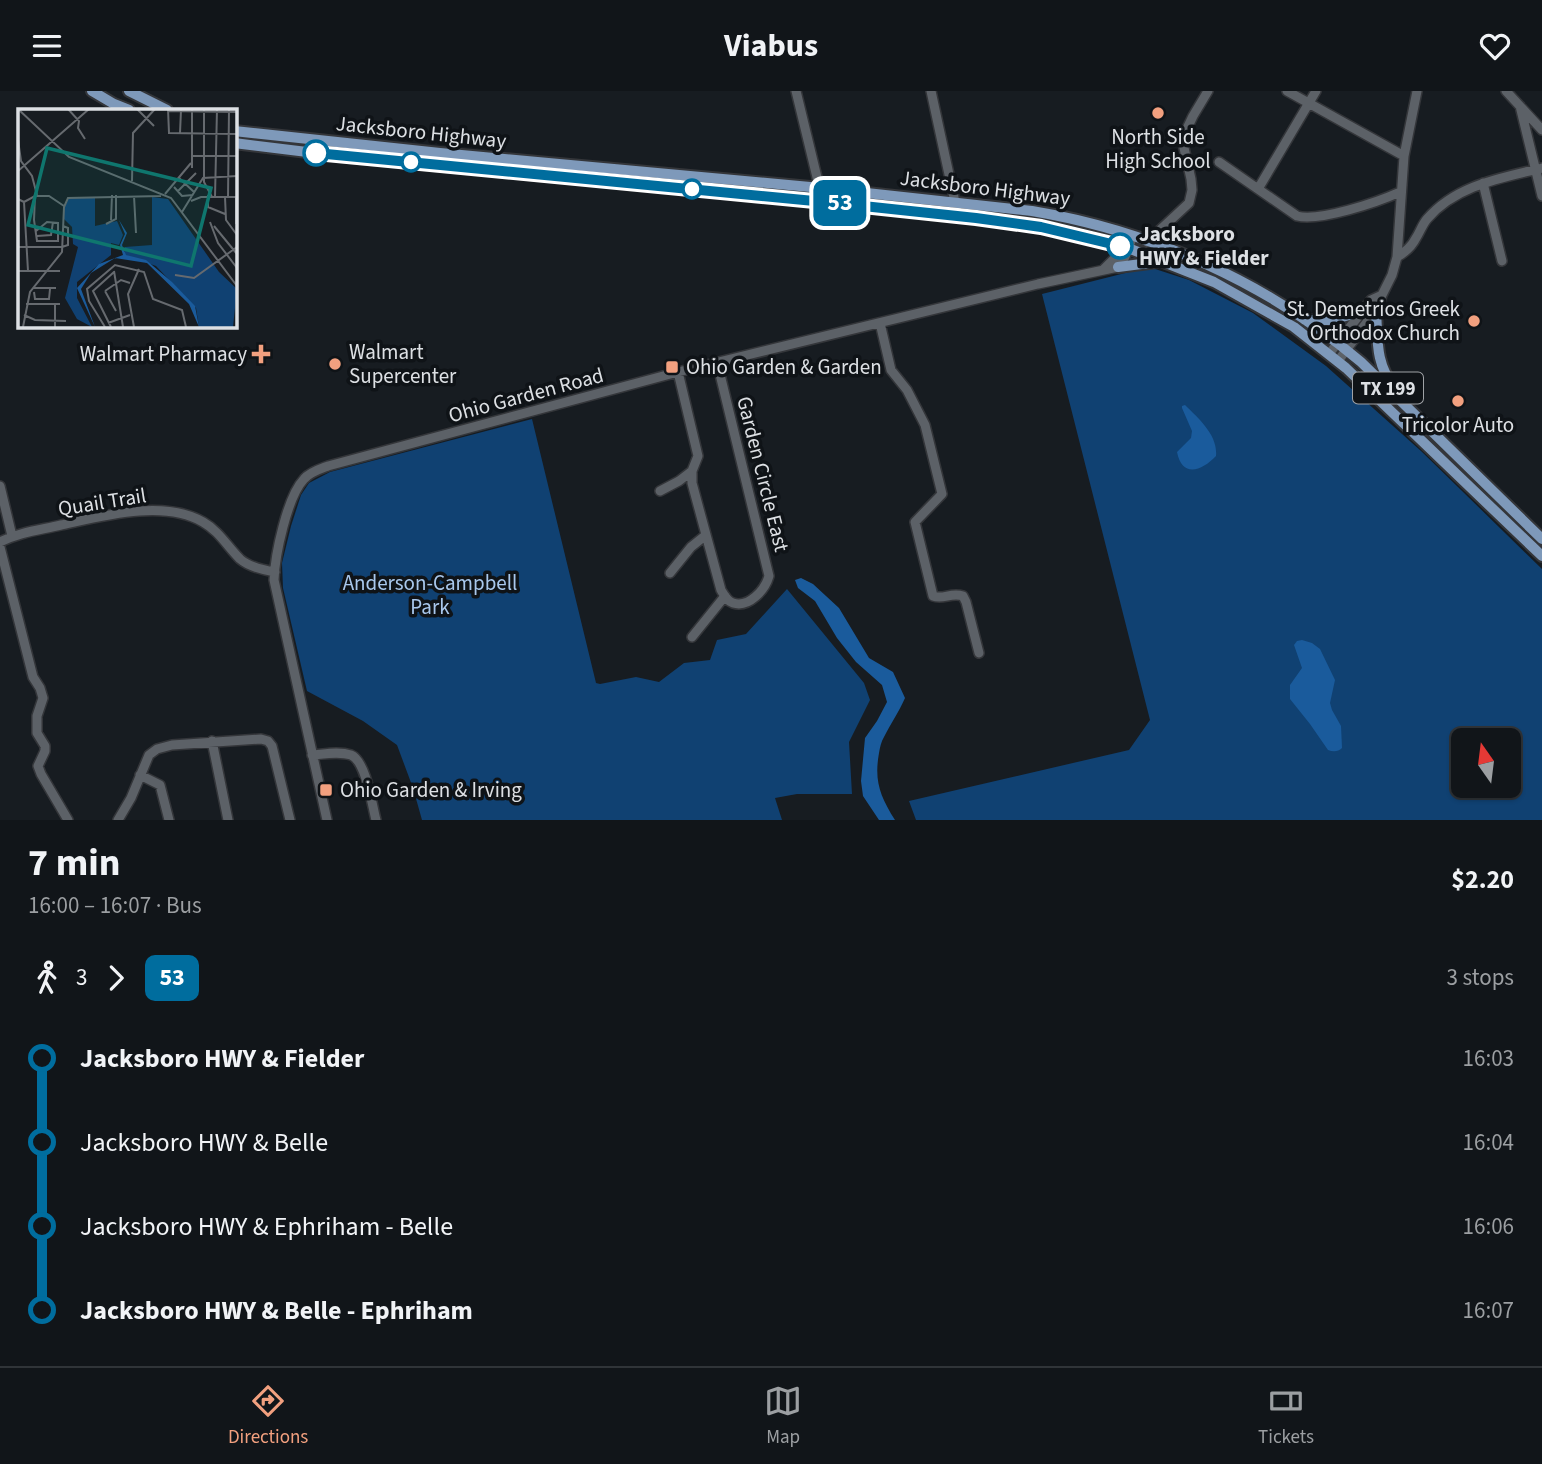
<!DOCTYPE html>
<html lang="en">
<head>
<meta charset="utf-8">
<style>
  :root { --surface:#111519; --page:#1e2226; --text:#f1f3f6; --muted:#9c9fa2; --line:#303438; --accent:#f2a07f }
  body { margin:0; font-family:"Source Sans 3",sans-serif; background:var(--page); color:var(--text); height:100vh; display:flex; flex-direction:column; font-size:26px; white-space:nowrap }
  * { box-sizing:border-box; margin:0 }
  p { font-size:23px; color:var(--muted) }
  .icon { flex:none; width:38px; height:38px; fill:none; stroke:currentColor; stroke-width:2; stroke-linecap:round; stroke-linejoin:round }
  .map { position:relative; height:729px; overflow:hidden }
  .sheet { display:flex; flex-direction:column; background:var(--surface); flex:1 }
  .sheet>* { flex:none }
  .badge { padding:0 14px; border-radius:10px; font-size:24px; line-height:46px }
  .needle { width:46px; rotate:346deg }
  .controls { position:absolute; left:1451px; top:637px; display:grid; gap:14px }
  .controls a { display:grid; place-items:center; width:70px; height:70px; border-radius:10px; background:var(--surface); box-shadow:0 2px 5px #0004,0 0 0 2px var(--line); font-size:35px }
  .map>.badge { position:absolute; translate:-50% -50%; box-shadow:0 0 0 4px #fff }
  .legs { display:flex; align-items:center; gap:10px; height:77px; padding:0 28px; font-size:23px }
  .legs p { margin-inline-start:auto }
  .overview { display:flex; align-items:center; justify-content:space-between; height:119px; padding:0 28px }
  h1 { font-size:38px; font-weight:700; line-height:52px }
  ul { padding:0 28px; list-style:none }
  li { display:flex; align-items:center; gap:24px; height:84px; font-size:26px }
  li i { display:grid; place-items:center; width:10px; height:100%; margin:0 9px; background:currentColor }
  li i::after { content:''; width:18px; height:18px; margin:-9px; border:5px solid; border-radius:50%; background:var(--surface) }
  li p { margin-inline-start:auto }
  li:first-child i { background:linear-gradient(#0000 50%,currentColor 0) }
  li:last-child i { background:linear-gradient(currentColor 50%,#0000 0) }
  header { display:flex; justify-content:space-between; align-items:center; height:91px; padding:0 28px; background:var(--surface); font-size:32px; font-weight:700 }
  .menu { display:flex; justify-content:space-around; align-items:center; height:98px; border-top:2px solid var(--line); background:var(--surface); font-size:19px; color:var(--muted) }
  .menu a { display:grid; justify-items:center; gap:4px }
  .menu .active { color:var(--accent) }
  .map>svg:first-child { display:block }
  .green { fill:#104172; fill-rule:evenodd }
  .water { fill:#1a5b9c }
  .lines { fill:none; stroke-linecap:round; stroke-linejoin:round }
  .minor-casing { stroke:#34363a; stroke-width:12 }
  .major-casing { stroke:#34363a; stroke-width:14 }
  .minor { stroke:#5c6167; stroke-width:9 }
  .major { stroke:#7e99ba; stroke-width:10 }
  .line-1-casing { stroke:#fff; stroke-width:16 }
  .line-1 { stroke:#006d9e; stroke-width:10 }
  .poi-dot { fill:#f2a07f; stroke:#0f1317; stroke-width:2.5 }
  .stop-1-dot { fill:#fff; stroke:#006d9e; stroke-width:3.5 }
  .labels { text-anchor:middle; stroke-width:7; stroke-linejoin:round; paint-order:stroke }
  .shield { fill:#0f1317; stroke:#9fa2a6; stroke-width:2 }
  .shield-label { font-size:19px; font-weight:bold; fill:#dde0e4 }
  .street-label { font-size:21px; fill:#dde0e4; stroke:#0f1317 }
  .poi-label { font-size:21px; fill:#dde0e4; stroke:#0f1317; text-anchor:start }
  .stop-label { font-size:21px; font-weight:bold; fill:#dde0e4; stroke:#0f1317; text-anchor:start }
  .park-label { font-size:21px; fill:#a9c8ed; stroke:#0f1317 }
  .inset-road { fill:none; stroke:#666a6f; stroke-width:2 }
  .view { fill:#0f766e; fill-opacity:0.15; stroke:#0f766e; stroke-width:3.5 }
  .inset-edge { fill:none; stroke:#dde0e4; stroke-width:3.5 }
</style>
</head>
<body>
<header><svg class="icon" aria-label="menu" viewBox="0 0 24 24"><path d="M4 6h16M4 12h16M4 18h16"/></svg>Viabus<svg class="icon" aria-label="heart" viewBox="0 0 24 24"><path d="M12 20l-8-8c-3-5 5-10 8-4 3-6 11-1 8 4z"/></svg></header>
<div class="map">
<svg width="1542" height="729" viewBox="0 0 1542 729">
  <rect width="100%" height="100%" fill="#171c21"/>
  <path class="green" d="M1149 176 1189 189 1253 222 1326 275 1421 360 1542 478V729H916L909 710 1129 659 1150 629 1042 203ZM1463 649H1508V695H1463Z
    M532 328 596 592 600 593 636 586 659 591 684 572 710 569 717 549 746 543 787 498 864 592 870 609 849 651 852 703H797L775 707 782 729H422L413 697 397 654 363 630 307 600 283 497 282 472 291 435 301 404 309 392 330 381Z"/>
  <path class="water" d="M1185 314C1199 328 1218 344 1216 365 1202 380 1182 387 1177 361L1191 347 1192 340 1182 317V315Z
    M801 487 813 493 839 517 869 567 893 581 905 607C899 621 891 632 884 646 881 651 880 656 879 662 874 690 880 705 895 729H879L863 705 861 690 865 647 877 630 887 611 882 594 856 571 837 547 815 510 798 497 795 489Z
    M1302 549 1312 552 1320 558 1335 589 1330 612 1332 619 1341 635 1342 657C1338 661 1333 661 1328 659L1310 633 1290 608V594L1302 577 1294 554 1297 550Z"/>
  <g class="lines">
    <defs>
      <path id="minor" d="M796 0 823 111
        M931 0 958 125
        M1287 0 1404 65
        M1506 0 1542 39
        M1520 15 1542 105
        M1219 71 1297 125C1319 131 1378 111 1400 101
        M1483 92 1502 170
        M1258 98 1316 0
        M1147 151 1189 112 1192 99 1191 88 1182 48 1193 25 1208 0
        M1397 166C1404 162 1412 155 1416 147 1420 141 1422 134 1427 128 1456 94 1501 87 1542 77
        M1104 178 1116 166 1124 142
        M880 232 891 279 907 299 925 334 942 403 915 431 933 505C943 509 951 501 963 505L966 511 979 562
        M1329 263 1371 209 1382 204
        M1338 270 1379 215 1382 204 1392 184 1397 166 1404 65 1417 0
        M678 281 698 365 692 380V392L721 499C724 504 727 510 733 512 749 517 765 499 769 485L717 271
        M0 395 12 445
        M660 400 679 390 692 380
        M0 451C20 441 40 439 61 434 102 425 164 408 203 431 219 440 227 455 240 468 249 476 263 479 275 481
        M0 456 33 586 40 597 43 607 37 625V642L45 655V660L38 675 41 683 68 729
        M670 482 691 456 706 444
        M692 546 725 505
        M212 650 228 729
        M312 664C325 663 339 660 351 664 366 670 372 714 376 729
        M140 684 160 694 169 729
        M118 729 131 707 149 664 157 658 172 654 261 648 268 650 272 655 290 729
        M327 729 274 489C275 464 287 406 304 388 310 381 320 378 328 375L678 281 1038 193 1118 176 1125 166 1133 145"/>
      <path id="major" d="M92 0 114 13 129 19
        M129 0 167 19
        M234 40 440 62 821 97 1032 120C1152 140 1268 192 1361 271L1542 448
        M234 52 348 66 835 112 976 127 1041 136 1128 157 1214 191 1294 236 1346 277 1542 465
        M1118 176 1157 171
        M1376 220C1378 249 1375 272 1394 296
        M1305 229H1331L1364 220"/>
    </defs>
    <use href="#minor" class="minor-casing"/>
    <use href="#major" class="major-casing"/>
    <use href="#minor" class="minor"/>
    <use href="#major" class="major"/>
  </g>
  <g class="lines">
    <defs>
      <path id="line-1" d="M316 62 835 112 976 127 1041 136 1120 155"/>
    </defs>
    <use href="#line-1" class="line-1-casing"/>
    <use href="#line-1" class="line-1"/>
  </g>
  <g class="poi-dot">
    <circle cx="1158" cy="22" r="7"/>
    <circle cx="1474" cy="230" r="7"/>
    <path d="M257.5 252.5h7v7h7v7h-7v7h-7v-7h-7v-7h7z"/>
    <circle cx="335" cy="273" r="7"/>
    <rect x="665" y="269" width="14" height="14" rx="3.5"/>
    <circle cx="1458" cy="310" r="7"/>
    <rect x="319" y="692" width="14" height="14" rx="3.5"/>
  </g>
  <g class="stop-1-dot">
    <circle cx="316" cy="62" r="12"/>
    <circle cx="411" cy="71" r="9"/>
    <circle cx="692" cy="98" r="9"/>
    <circle cx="1120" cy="155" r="12"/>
  </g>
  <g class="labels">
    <rect class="shield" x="1353" y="281.5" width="70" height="31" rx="5"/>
    <g class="shield-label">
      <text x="1388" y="304">TX 199</text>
    </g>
    <g class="street-label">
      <text transform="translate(421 41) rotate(6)" y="7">Jacksboro Highway</text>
      <text transform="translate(985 97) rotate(7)" y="7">Jacksboro Highway</text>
      <text transform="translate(526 304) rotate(-15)" y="7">Ohio Garden Road</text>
      <text transform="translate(763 383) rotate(76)" y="7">Garden Circle East</text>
      <text transform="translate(102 411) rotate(-9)" y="7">Quail Trail</text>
    </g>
    <g class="poi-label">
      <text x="1158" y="53" text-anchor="middle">North Side<tspan x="1158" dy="24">High School</tspan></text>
      <text x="1460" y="225" text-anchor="end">St. Demetrios Greek<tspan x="1460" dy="24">Orthodox Church</tspan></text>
      <text x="349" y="268">Walmart<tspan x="349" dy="24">Supercenter</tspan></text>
      <text x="247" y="270" text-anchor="end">Walmart Pharmacy</text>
      <text x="686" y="283">Ohio Garden &amp; Garden</text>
      <text x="1458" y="341" text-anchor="middle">Tricolor Auto</text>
      <text x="340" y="706">Ohio Garden &amp; Irving</text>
    </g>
    <g class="stop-label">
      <text x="1139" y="150">Jacksboro<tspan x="1139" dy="24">HWY &amp; Fielder</tspan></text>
    </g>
    <g class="park-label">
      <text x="430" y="499">Anderson-Campbell<tspan x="430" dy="24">Park</tspan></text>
    </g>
  </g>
  <g transform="translate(18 18)">
    <rect width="219" height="219" fill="#171c21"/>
    <path d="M77 88V117L99 112 105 126 101 136 93 134V146L59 173V189L74 218 59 210 47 189 60 138 55 135 54 118 46 110V99L51 89ZM134 88 150 90 201 163 219 180 215 218H181L178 199 138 157 107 146V138L134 136Z" fill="#104172"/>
    <path d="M101 111 109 124 104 136 108 146 128 151 154 173 177 197 181 218 171 195 129 154 97 149 73 164 63 180 77 218 59 179 81 155 105 146 102 136 107 125Z" fill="#1a5b9c"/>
    <path class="inset-road" d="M0 0 51 48 153 89 219 177M50 0 61 12 60 19 67 30M119 0 136 17M150 0 151 24 219 25M186 0V73L194 88M150 2 219 3M162 24 163 1M0 31 3 52 14 67 19 86M174 47H219M174 59V1M0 62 71 0M160 68 176 83M114 72 115 24 137 0M156 78 164 87 175 86M160 82 178 64M147 85 173 54M190 86V98L207 105M17 87 16 111 19 132H40V114L29 113 18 122M116 87 118 124M197 88 199 0M207 88 208 111 219 126M210 88 211 0M0 90 6 93 17 87H31L46 97M173 92 183 88H219M6 93 10 162M164 103 185 69 219 67M93 111 94 86M192 113 200 134 219 159M88 115 98 110V86M218 115V88M196 117 219 145M19 127 33 126 35 113M0 138H44M44 138 50 136V119L45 117M0 162H42M96 162 105 218M157 166 176 169 219 138M15 179H38M87 182 103 171 112 174M87 182 98 202M16 183 17 190H31L32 180M8 195H42M6 206 17 211 48 212M90 214 112 206M5 218 12 183 44 143 46 98 50 89 143 87M37 218V195M87 218 71 192 69 180 97 156 126 163 135 190 164 201 168 218M93 218 75 182 96 163M116 218 110 185 121 160"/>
    <path class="view" d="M29 39 193 79 173 157 10 116Z"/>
    <rect width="219" height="219" class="inset-edge"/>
  </g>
</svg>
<div class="controls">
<a><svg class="needle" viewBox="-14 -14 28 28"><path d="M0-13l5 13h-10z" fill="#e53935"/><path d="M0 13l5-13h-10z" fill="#9c9fa2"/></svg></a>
</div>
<b class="badge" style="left:840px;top:112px;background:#006d9e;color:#fff">53</b>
</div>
<section class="sheet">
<div class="overview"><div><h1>7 min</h1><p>16:00 – 16:07 · Bus</p></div><b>$2.20</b></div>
<div class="legs"><svg class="icon" aria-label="walk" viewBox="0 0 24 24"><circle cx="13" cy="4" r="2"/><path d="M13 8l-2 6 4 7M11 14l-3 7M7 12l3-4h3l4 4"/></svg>3<svg class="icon" aria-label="forward" viewBox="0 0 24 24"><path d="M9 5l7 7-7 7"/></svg><b class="badge" style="background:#006d9e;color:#fff">53</b><p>3 stops</p></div>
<ul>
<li><i style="color:#006d9e"></i><b>Jacksboro HWY &amp; Fielder</b><p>16:03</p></li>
<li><i style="color:#006d9e"></i><span>Jacksboro HWY &amp; Belle</span><p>16:04</p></li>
<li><i style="color:#006d9e"></i><span>Jacksboro HWY &amp; Ephriham - Belle</span><p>16:06</p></li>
<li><i style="color:#006d9e"></i><b>Jacksboro HWY &amp; Belle - Ephriham</b><p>16:07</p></li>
</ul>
</section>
<nav class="menu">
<a class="active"><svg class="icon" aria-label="directions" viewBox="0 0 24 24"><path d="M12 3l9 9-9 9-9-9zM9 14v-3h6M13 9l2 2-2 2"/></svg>Directions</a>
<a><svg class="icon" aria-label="map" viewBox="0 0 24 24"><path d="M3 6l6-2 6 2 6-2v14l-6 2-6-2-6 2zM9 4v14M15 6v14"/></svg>Map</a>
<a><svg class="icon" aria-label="tickets" viewBox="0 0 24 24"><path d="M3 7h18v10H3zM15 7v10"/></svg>Tickets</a>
</nav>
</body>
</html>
